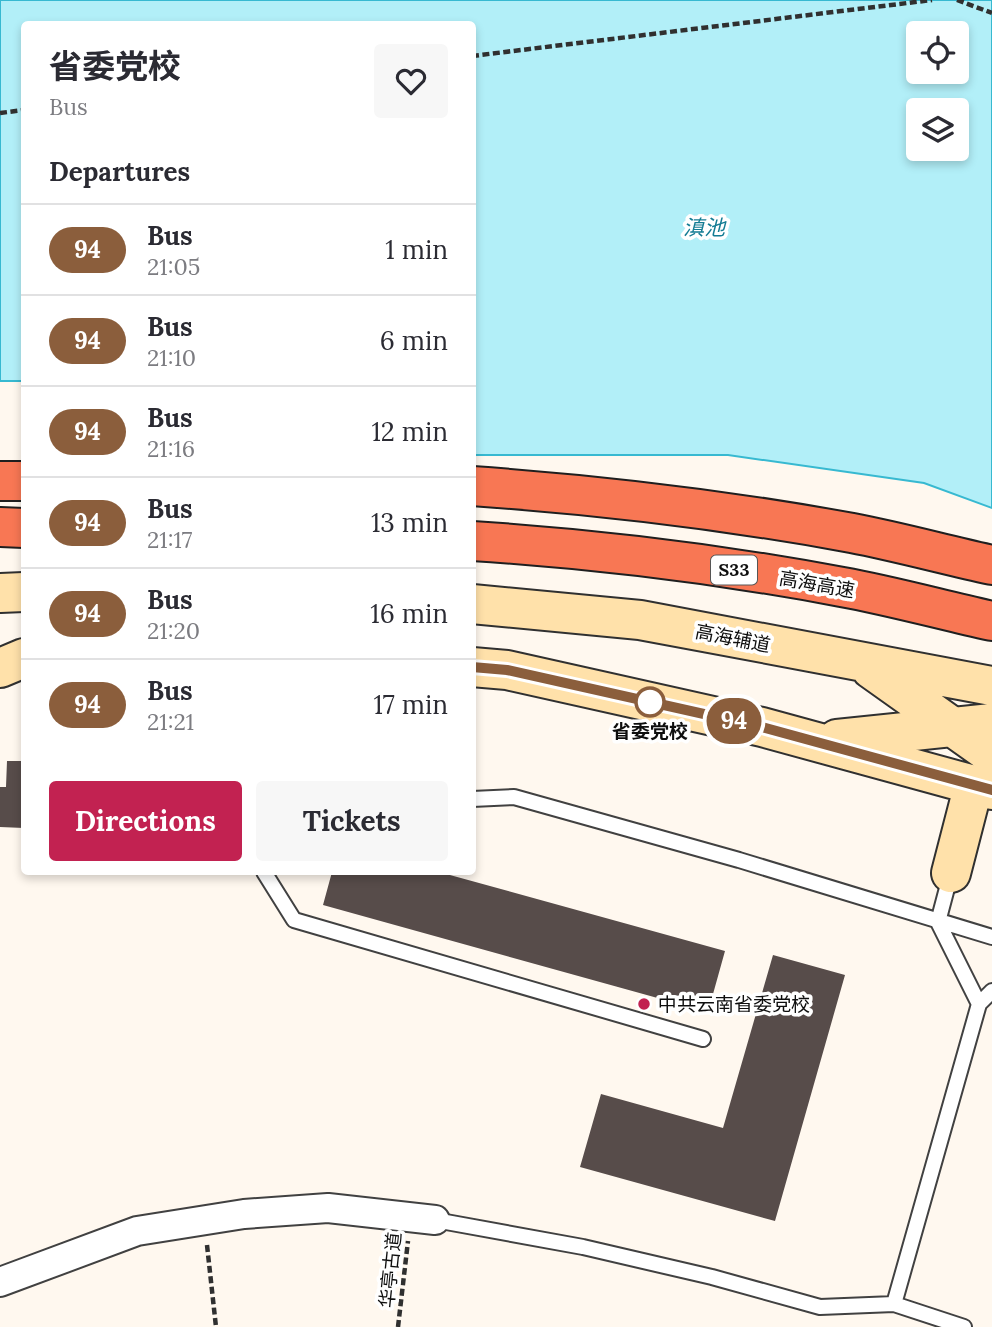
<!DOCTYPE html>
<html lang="en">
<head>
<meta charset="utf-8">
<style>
  :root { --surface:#fff; --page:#f7f7f7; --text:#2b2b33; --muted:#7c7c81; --line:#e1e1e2; --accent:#c22251 }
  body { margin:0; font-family:Lora,"Noto Sans SC",serif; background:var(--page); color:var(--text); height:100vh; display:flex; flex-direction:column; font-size:26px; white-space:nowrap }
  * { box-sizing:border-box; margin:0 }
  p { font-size:23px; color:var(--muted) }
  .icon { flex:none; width:38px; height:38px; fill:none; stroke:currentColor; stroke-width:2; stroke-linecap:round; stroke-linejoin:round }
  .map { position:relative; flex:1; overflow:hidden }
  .details { position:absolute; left:21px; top:21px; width:455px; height:854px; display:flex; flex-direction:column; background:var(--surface); border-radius:7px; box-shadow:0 4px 10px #0003 }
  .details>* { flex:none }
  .badge { padding:0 14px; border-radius:23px; font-size:24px; line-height:46px }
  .controls { position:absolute; left:906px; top:21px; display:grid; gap:14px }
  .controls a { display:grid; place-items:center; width:63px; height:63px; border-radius:7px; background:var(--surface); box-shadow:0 4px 10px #0003; font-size:35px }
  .map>.badge { position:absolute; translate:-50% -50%; box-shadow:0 0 0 4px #fff }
  h2 { padding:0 28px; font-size:26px; line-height:63px }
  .round { display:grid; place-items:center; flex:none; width:74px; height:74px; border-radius:7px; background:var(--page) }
  .head { display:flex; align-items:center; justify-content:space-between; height:119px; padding:0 28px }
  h1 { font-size:33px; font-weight:700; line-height:52px }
  .cta { display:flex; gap:14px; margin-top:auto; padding:14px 28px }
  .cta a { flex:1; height:80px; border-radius:7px; background:var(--accent); color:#fff; font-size:28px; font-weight:700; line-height:80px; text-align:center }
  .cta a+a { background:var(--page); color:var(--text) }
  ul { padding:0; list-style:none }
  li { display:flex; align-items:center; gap:21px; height:91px; padding:0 28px; border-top:2px solid var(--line) }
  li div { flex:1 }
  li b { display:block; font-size:26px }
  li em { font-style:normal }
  li .badge { min-width:77px; font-weight:700; text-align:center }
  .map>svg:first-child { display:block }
  .water { fill:#b2eff8; stroke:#37b9d1; stroke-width:2; fill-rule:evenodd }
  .building { fill:#574c4a }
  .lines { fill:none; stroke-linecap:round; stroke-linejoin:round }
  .lane-casing { stroke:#414141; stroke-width:18 }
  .street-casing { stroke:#414141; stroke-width:32 }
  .secondary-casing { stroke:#303030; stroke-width:42 }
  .highway-casing { stroke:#1f1f1f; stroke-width:42 }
  .path { stroke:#303030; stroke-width:4.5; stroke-dasharray:7 3.5; stroke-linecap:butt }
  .lane { stroke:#fff; stroke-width:14 }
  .street { stroke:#fff; stroke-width:28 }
  .secondary { stroke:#ffe1aa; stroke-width:38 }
  .highway { stroke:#f87754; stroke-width:38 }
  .line-casing { stroke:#fff; stroke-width:16 }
  .line { stroke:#8b5e3c; stroke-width:10 }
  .stop-dot { fill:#fff; stroke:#8b5e3c; stroke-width:3.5 }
  .poi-dot { fill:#c22251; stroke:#fff; stroke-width:2.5 }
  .labels { text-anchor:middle; stroke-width:7; stroke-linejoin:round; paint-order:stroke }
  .shield { fill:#fff; stroke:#565656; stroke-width:2 }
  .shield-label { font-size:18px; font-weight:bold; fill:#0e0e0e }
  .street-label { font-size:19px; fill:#0e0e0e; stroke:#fff }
  .stop-label { font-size:19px; font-weight:bold; fill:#0e0e0e; stroke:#fff }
  .poi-label { font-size:19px; fill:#0e0e0e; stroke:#fff; text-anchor:start }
  .water-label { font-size:21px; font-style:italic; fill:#147c94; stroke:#fff }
</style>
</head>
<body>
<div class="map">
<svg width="992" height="1327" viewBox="0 0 992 1327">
  <rect width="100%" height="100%" fill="#fff8ef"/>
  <path class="water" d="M0 0H992V508L924 483 728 455H473L472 24H24V381H0ZM919 33H957V72H919ZM919 110H957V149H919Z"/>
  <path class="building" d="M7 761H24V828L0 827V787H6Z
    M332 872H439L725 951 708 1012 323 905Z
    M773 955 845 975 775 1221 580 1167 601 1094 723 1128Z"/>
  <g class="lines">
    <defs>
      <path id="lane" d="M472 799 514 797 739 860 992 937
        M264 872 294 920 703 1039
        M951 873 938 922 979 1004
        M435 1220 583 1247 712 1277 820 1307 894 1304 964 1327
        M894 1304 979 1004 992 991"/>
      <path id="street" d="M0 1282 137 1231 244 1214 328 1208 435 1220"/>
      <path id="secondary" d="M0 593 24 592
        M472 604 640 620 992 686
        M472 667 507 670 762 727 992 790
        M0 668 24 658
        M871 669 992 755
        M837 739 992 723
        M951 873 974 784"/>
      <path id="highway" d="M0 481H24
        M472 486C599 495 727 510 852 533 899 542 946 555 992 565
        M0 527 24 528
        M472 541C596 549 720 564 842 587 892 596 942 610 992 621"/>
    </defs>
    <use href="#lane" class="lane-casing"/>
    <use href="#street" class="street-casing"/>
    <use href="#secondary" class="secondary-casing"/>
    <use href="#highway" class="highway-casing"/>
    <path class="path" d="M957 0 992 13
      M472 56 932 0
      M0 113 24 110
      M207 1245 216 1327
      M398 1327 408 1241"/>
    <use href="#lane" class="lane"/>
    <use href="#street" class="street"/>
    <use href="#secondary" class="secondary"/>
    <use href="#highway" class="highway"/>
  </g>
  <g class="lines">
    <defs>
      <path id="line" d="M472 667 507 670 762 727 992 790"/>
    </defs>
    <use href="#line" class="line-casing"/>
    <use href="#line" class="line"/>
  </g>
  <circle class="stop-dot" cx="650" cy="702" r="14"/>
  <circle class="poi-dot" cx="644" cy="1004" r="7"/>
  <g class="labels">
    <rect class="shield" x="711" y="555.5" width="46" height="29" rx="5"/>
    <g class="shield-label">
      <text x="734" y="576">S33</text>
    </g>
    <g class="street-label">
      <text transform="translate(817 584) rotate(10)" y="7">高海高速</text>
      <text transform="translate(733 638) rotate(11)" y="7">高海辅道</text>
      <text transform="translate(390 1270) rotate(-84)" y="7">华亭古道</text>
    </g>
    <g class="stop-label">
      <text x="650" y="738">省委党校</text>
    </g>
    <g class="poi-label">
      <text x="658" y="1011">中共云南省委党校</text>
    </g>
    <g class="water-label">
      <text x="704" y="235">滇池</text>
    </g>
  </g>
</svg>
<div class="controls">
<a><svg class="icon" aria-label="locate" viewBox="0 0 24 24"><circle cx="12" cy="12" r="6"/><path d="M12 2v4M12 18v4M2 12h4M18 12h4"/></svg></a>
<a><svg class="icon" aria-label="layers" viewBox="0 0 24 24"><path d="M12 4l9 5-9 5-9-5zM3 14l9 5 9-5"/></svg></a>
</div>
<b class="badge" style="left:734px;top:721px;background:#8b5e3c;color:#fff">94</b>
<section class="details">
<div class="head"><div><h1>省委党校</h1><p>Bus</p></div><a class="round"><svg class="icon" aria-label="heart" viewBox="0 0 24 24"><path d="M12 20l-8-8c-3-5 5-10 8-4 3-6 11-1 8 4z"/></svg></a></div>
<h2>Departures</h2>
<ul>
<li><span class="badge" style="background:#8b5e3c;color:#fff">94</span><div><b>Bus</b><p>21:05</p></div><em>1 min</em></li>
<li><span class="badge" style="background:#8b5e3c;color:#fff">94</span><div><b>Bus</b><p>21:10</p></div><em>6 min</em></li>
<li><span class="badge" style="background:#8b5e3c;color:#fff">94</span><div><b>Bus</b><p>21:16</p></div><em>12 min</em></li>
<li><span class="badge" style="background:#8b5e3c;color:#fff">94</span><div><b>Bus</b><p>21:17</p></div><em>13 min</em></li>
<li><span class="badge" style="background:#8b5e3c;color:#fff">94</span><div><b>Bus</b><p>21:20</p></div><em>16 min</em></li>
<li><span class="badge" style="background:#8b5e3c;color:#fff">94</span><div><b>Bus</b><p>21:21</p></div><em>17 min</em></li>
</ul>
<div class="cta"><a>Directions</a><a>Tickets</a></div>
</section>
</div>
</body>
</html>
